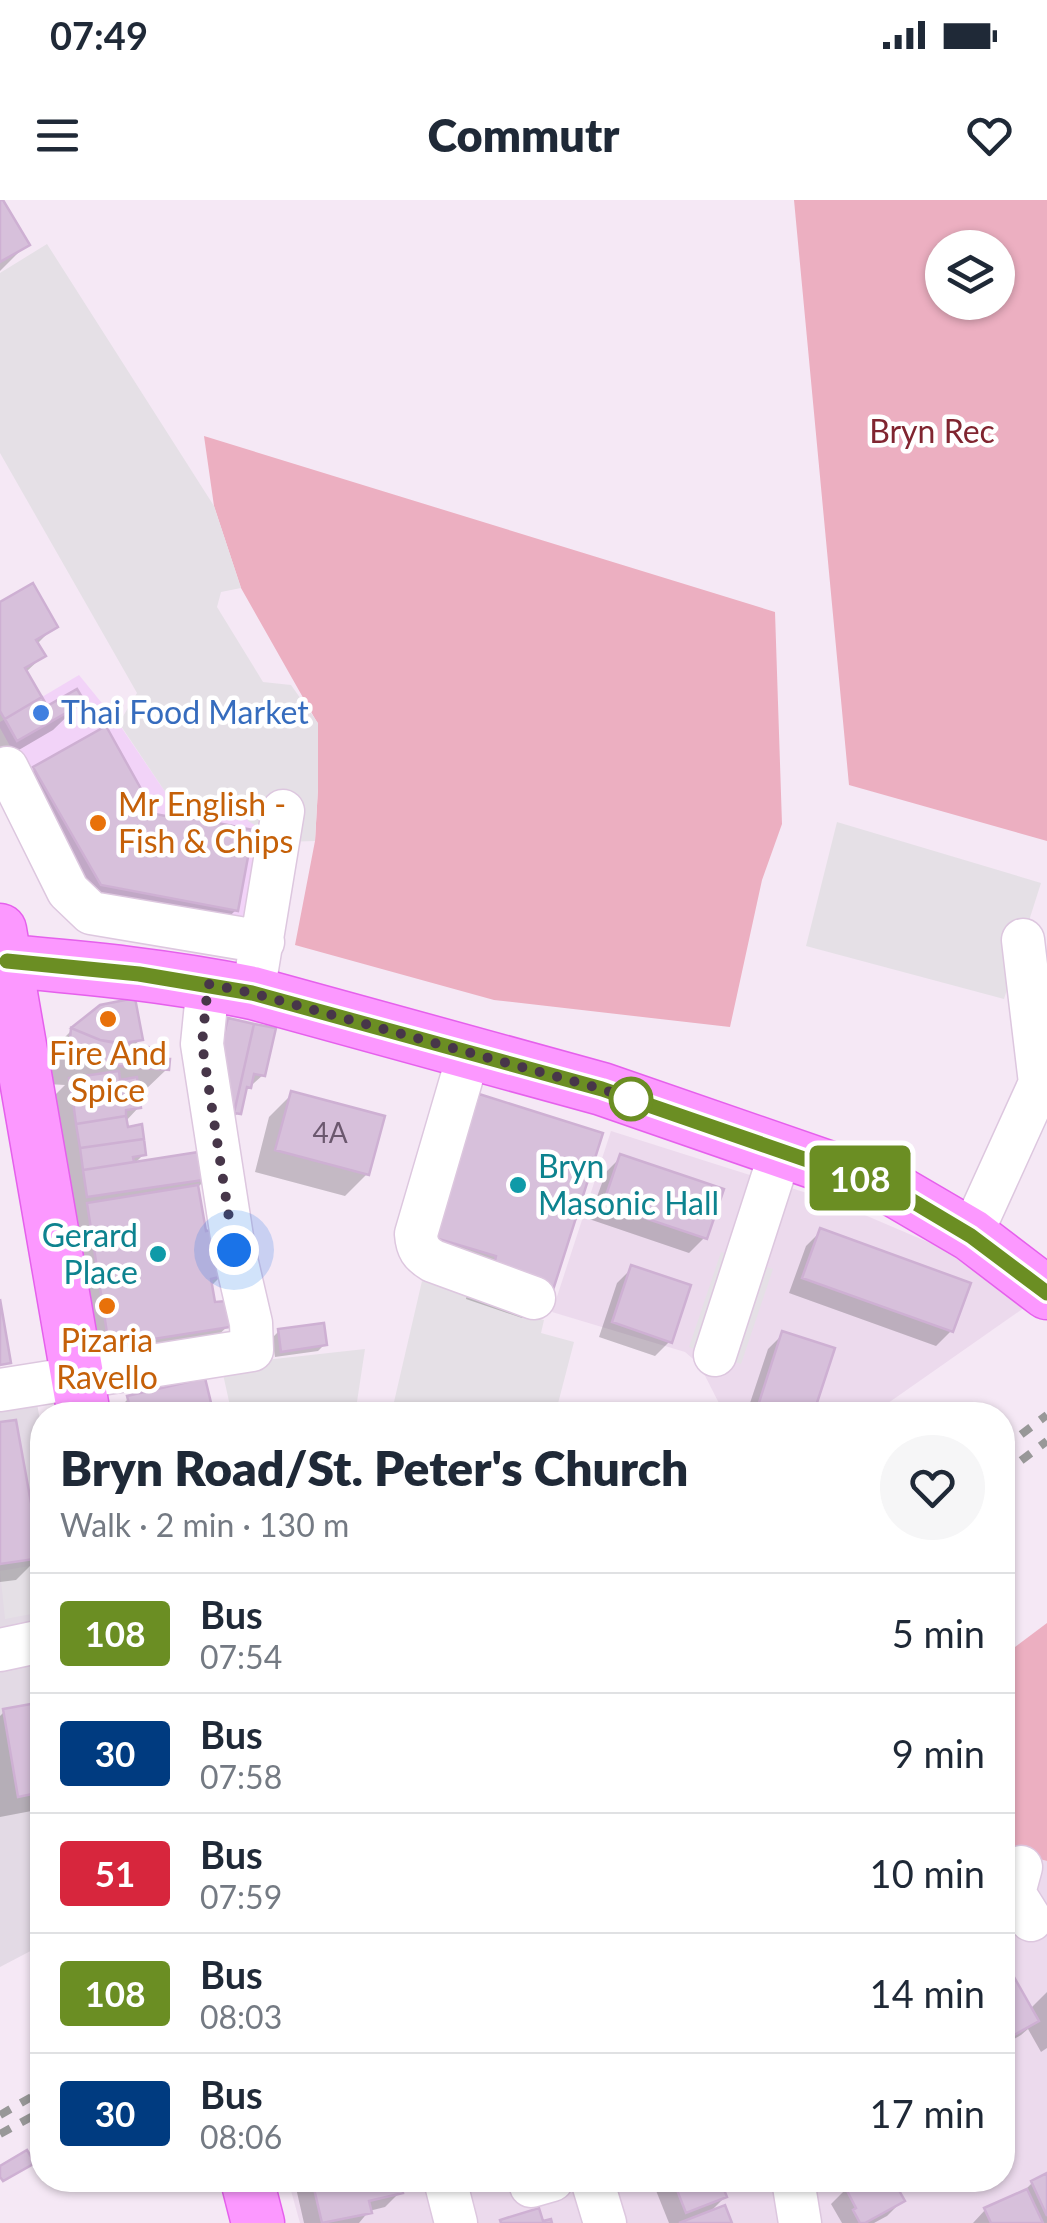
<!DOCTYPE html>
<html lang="en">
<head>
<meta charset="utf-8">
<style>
  :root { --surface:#fff; --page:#f6f6f7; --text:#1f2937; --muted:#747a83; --line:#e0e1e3 }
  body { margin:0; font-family:Lato,sans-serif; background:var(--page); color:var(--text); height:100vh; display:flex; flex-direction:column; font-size:38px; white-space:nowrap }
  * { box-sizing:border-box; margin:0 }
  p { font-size:32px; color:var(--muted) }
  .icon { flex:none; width:55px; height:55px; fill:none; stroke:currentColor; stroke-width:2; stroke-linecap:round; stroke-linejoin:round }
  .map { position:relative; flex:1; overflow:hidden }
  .drawer { position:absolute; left:30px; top:1202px; width:985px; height:790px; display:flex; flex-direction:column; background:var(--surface); border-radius:40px; box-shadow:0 2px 8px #0004 }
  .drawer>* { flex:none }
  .badge { padding:0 20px; border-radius:8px; font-size:35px; line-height:65px }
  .buttons { position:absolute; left:925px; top:30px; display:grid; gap:20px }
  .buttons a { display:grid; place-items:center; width:90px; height:90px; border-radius:50%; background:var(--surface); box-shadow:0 2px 8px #0004; font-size:50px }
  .you { position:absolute; width:50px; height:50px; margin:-25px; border:8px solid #fff; border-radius:50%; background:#1a73e8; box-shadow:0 0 0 15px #1a73e833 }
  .map>.badge { position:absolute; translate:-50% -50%; box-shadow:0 0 0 5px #fff }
  .round { display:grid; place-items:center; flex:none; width:105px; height:105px; border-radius:52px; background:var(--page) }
  .headline { display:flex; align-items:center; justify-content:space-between; height:170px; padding:0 30px }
  h1 { font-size:48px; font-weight:800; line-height:75px }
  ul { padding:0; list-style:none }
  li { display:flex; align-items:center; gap:30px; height:120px; padding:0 30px; border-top:2px solid var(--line) }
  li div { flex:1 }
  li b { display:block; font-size:38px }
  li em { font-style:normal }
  li .badge { min-width:110px; font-weight:700; text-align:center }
  .status { display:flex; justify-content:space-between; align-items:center; height:70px; padding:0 50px; background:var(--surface); direction:ltr }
  .status svg { height:28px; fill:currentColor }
  header { display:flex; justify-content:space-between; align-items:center; height:130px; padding:0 30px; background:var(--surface); font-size:45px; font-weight:800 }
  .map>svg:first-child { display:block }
  .residential { fill:#ecdaed }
  .commercial { fill:#f2d3f8 }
  .industrial { fill:#e3dae5 }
  .green { fill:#ecafc1; fill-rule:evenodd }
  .parking { fill:#e5e0e6 }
  .shadow { fill:#0003 }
  .building { fill:#d7c0db; stroke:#ceb0d3; stroke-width:2.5 }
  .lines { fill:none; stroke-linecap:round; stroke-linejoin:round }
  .minor-casing { stroke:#ddc7df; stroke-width:45 }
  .major-casing { stroke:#e560ec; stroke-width:55 }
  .minor { stroke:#fff; stroke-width:42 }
  .major { stroke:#fc98ff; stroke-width:52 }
  .rail { stroke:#989898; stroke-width:8; stroke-dasharray:12 12; stroke-linecap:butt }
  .line-casing { stroke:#fff; stroke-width:22 }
  .line { stroke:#6b8e23; stroke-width:15 }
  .walk { stroke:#473649; stroke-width:10; stroke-dasharray:0 18 }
  .shop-dot { fill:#3f7fe0; stroke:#fff; stroke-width:4 }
  .food-dot { fill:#e8710a; stroke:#fff; stroke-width:4 }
  .stop-dot { fill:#fff; stroke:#6b8e23; stroke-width:5 }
  .culture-dot { fill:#0f9aa8; stroke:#fff; stroke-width:4 }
  .labels { text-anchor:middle; stroke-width:9; stroke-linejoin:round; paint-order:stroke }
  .number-label { font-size:28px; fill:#6b586e }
  .park-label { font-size:32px; fill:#802530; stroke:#fff }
  .shop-label { font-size:32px; fill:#366cbe; stroke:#fff; text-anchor:start }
  .food-label { font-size:32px; fill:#c56008; stroke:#fff }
  .culture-label { font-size:32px; fill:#0d838f; stroke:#fff; text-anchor:start }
</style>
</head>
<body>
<div class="status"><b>07:49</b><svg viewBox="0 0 49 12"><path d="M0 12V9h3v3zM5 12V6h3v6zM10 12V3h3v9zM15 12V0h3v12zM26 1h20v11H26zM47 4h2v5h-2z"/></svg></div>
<header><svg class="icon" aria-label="menu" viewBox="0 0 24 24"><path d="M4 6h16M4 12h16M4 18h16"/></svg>Commutr<svg class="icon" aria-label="heart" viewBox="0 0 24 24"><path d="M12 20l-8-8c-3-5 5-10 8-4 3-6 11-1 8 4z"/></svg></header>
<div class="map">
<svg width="1047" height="2023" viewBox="0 0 1047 2023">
  <rect width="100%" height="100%" fill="#f5e8f5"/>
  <path class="residential" d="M611 931 832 1001 963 1057 1031 1103 871 1215H725L699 1164 685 1152 552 1112Z
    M1003 1649 1047 1661V2023H300L288 1980H1002Z"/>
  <path class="commercial" d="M79 475 119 524 168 596 250 609 261 628 249 724 92 695 0 528V522Z"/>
  <path class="industrial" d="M35 1191 42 1233V1745L0 1767V1197Z"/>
  <path class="green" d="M794 0H1047V641L849 585ZM942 48H998V102H942Z
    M204 236 775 412 782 624 762 680 730 827 494 800 295 745 315 641 318 588V524L241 388 214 306Z
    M1047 1423V1661L1003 1649V1456Z"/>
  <path class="parking" d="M47 44 214 306 241 388 221 392 217 407 263 482 291 485 318 523V588L315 641 284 642 248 621 249 609 168 596 119 523 137 493 0 253V73Z
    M837 622 1041 683 1004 799 806 746Z
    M721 1052 773 1069 741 1164 689 1147Z
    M422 1081 544 1120 541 1133 574 1142 555 1215H391Z
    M365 1149 355 1215H232L221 1165Z
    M42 1364V1412L5 1419 0 1371Z"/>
  <path class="shadow" d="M0 0 27 44 0 71Z
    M0 405 55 426 36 445 43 456 25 473 46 510 82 502 53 530 0 561Z
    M35 569 154 616 236 710 213 732 79 707 13 591Z
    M228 821 263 875 246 890 238 913 223 928 213 836Z
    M72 830 141 839 131 848 159 861 167 869 144 891 136 890 139 907 125 922 144 954 133 965 207 978 196 989 204 1034 221 1076 210 1087 213 1105 228 1126 212 1141 95 1159 48 902 65 885 47 884 49 853Z
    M292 894 367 974 345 996 255 972 269 917Z
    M451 925 551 1089 522 1118 466 1099 469 1084 405 1065Z
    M621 957 704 1038 689 1053 589 1019 606 972Z
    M821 1031 951 1131 936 1146 789 1093 806 1046Z
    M632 1068 670 1141 655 1156 599 1137 617 1083Z
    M279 1131 325 1144 318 1151 275 1157 272 1138Z
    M783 1134 811 1215H746L768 1149Z
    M129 1198 211 1215H124L122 1205Z
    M0 1225 38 1358 16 1380 0 1382Z
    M42 1505V1609L0 1617V1516L4 1512Z
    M1002 1786 1030 1809 1047 1792V1848L1041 1852 1028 1829 1021 1835 1002 1846Z
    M1047 1976V2023H973L985 2010 1020 1995 1032 1983Z
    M304 1980H397L400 1992 385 2007 369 2011 359 2023H304L296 1988Z
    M663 1980H718L725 1997 707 2015 728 2023H669L655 1988Z
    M863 1980H890L902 2001 887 2016 874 2023H842L831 2004 846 1989Z"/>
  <path class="building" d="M0 0H3L30 45 0 62Z
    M33 383 58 427 36 440 46 456 25 468 47 506 77 489 85 502 17 541 0 511V402Z
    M77 489 85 502 17 541 5 519 42 497 47 506Z
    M106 526 155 614 176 618 177 615 253 630 238 711 101 685 33 567Z
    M135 798 143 840 130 842 125 845 100 840 71 828 100 805Z
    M228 818 254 824 234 913 226 911 216 869Z
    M254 824 276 828 265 876 254 874 251 888 247 887 241 914 234 913Z
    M71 828 100 840 162 849V859H170L169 870 68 862Z
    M119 871 120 880 137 877 139 893 73 901 69 878Z
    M291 891 385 916 369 975 275 950Z
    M139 893 141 908 126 910V916L76 924 73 901Z
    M479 894 603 933 553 1090 493 1070 496 1056 432 1037Z
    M126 916 128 927 142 924 144 939 80 948 76 924Z
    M144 939 146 955 133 957 134 962 83 970 80 948Z
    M205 951 210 979 87 997 83 970Z
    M620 954 724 989 707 1039 603 1004Z
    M198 985 206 1031 217 1029 224 1076 211 1079 215 1102 226 1101 230 1127 109 1146 87 1003Z
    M820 1028 971 1083 953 1132 802 1078Z
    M631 1065 691 1085 672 1143 612 1122Z
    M0 1099 11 1163 0 1165Z
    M324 1123 327 1145 281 1152 278 1129Z
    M782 1131 835 1148 813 1215H755Z
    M205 1178 214 1215H132L127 1196Z
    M16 1220 41 1358 0 1364V1222Z
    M42 1502V1592L18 1597 3 1509Z
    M1014 1777 1039 1821 1002 1842V1783Z
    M27 1950 35 1963 3 1981 0 1977V1966Z
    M1047 1973V2016L1031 1981Z
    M312 1980H400L403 1993 369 2001 372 2013 322 2023Z
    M673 1980H720L727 1997 686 2013Z
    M857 1980H893L905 2001 865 2023H860L853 2010 856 2008 845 1987Z
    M1027 1989 1043 2023H991L984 2008Z
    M725 2005 732 2023H679Z
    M539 2008 543 2021 551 2019 552 2023H501L500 2020Z"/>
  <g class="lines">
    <defs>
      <path id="minor" d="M0 571 7 568 68 691 91 713 263 742
        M257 769 283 611
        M469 853 416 1034C417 1048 421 1054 433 1061L534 1098
        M971 1035 1040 883 1023 740
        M715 1155 781 951
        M0 1190 252 1150 251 1123 234 1050 202 844 208 784
        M0 1450 42 1441
        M1021 1667 1014 1693 1031 1720
        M445 1980 456 2023
        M592 1980 605 2023
        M793 1980 800 2023
        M531 1986 552 1980"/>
      <path id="major" d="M0 730 84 1215
        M7 761C90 768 171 776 253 793L602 889 894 990 971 1035 1047 1093
        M247 1980 258 2023"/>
    </defs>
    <use href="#minor" class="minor-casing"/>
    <use href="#major" class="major-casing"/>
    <use href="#minor" class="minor"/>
    <use href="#major" class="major"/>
    <path class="rail" d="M1002 1249 1047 1215
      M1002 1275 1047 1241
      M0 1915 42 1891
      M0 1934 42 1911"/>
  </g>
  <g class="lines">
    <defs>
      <path id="line" d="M7 761 139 774 252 793 602 889 894 990 971 1036 1047 1093"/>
    </defs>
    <use href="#line" class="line-casing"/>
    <use href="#line" class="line"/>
    <path class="walk" d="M234 1050 202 844 208 784 252 793 602 889 631 899"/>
  </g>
  <circle class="shop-dot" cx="41" cy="513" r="10"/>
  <g class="food-dot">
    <circle cx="98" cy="623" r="10"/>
    <circle cx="108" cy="819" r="10"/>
    <circle cx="107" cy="1106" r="10"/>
  </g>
  <circle class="stop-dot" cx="631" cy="899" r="20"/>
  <g class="culture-dot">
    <circle cx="518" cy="985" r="10"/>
    <circle cx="158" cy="1054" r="10"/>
  </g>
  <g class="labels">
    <g class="number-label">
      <text x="330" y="943">4A</text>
    </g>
    <g class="park-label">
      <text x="932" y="243">Bryn Rec</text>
    </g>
    <g class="shop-label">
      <text x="61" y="524">Thai Food Market</text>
    </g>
    <g class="food-label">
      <text x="118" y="616" text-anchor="start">Mr English -<tspan x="118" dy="37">Fish &amp; Chips</tspan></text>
      <text x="108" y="865">Fire And<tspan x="108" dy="37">Spice</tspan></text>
      <text x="107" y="1152">Pizaria<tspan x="107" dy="37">Ravello</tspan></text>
    </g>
    <g class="culture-label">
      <text x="538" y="978">Bryn<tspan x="538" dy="37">Masonic Hall</tspan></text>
      <text x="138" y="1047" text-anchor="end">Gerard<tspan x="138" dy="37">Place</tspan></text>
    </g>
  </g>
</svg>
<div class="buttons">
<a><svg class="icon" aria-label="layers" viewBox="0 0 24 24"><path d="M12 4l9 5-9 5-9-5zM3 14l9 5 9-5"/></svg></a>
</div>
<div class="you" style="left:234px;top:1050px"></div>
<b class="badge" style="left:860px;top:978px;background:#6b8e23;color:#fff">108</b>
<section class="drawer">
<div class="headline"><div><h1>Bryn Road/St. Peter's Church</h1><p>Walk · 2 min · 130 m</p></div><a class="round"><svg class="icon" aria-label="heart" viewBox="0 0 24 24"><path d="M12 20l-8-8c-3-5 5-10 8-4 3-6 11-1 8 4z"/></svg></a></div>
<ul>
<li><span class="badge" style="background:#6b8e23;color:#fff">108</span><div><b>Bus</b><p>07:54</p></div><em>5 min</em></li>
<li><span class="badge" style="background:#003b80;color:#fff">30</span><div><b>Bus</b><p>07:58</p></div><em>9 min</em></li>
<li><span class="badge" style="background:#d7263d;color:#fff">51</span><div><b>Bus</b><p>07:59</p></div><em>10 min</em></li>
<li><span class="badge" style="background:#6b8e23;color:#fff">108</span><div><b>Bus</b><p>08:03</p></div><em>14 min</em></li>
<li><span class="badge" style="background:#003b80;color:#fff">30</span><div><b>Bus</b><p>08:06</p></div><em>17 min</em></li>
</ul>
</section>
</div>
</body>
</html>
